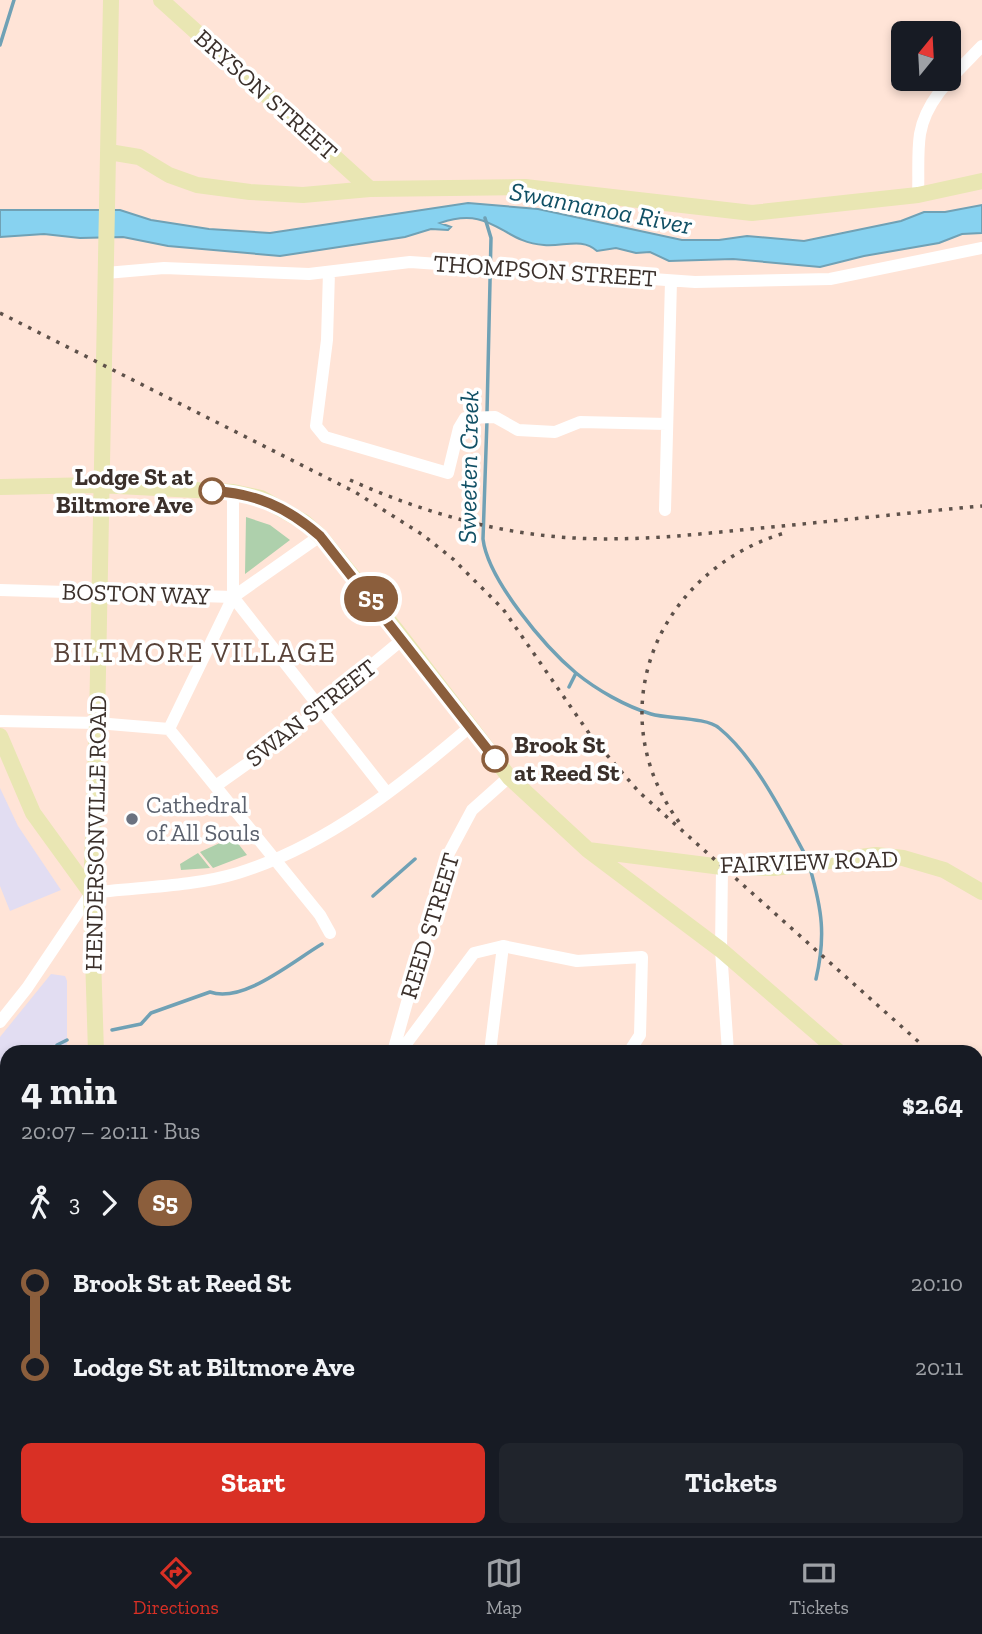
<!DOCTYPE html>
<html lang="en">
<head>
<meta charset="utf-8">
<style>
  :root { --surface:#171b24; --page:#20242c; --text:#f1f3f6; --muted:#9ea1a6; --line:#363941; --accent:#d93025 }
  body { margin:0; font-family:"Zilla Slab",serif; background:var(--page); color:var(--text); height:100vh; display:flex; flex-direction:column; font-size:26px; white-space:nowrap }
  * { box-sizing:border-box; margin:0 }
  p { font-size:23px; color:var(--muted) }
  .icon { flex:none; width:38px; height:38px; fill:none; stroke:currentColor; stroke-width:2; stroke-linecap:round; stroke-linejoin:round }
  .map { position:relative; flex:1; overflow:hidden }
  .details { position:absolute; left:0px; top:1045px; width:984px; height:492px; display:flex; flex-direction:column; background:var(--surface); border-radius:21px 21px 0 0; box-shadow:0 4px 10px #0003 }
  .details>* { flex:none }
  .badge { padding:0 14px; border-radius:23px; font-size:24px; line-height:46px }
  .needle { width:46px; rotate:18deg }
  .controls { position:absolute; left:891px; top:21px; display:grid; gap:14px }
  .controls a { display:grid; place-items:center; width:70px; height:70px; border-radius:10px; background:var(--surface); box-shadow:0 4px 10px #0003; font-size:35px }
  .map>.badge { position:absolute; translate:-50% -50%; box-shadow:0 0 0 4px #fff }
  .legs { display:flex; align-items:center; gap:10px; height:77px; padding:0 21px; font-size:23px }
  .legs p { margin-inline-start:auto }
  .overview { display:flex; align-items:center; justify-content:space-between; height:119px; padding:0 21px }
  h1 { font-size:38px; font-weight:700; line-height:52px }
  .primary-button { display:flex; gap:14px; margin-top:auto; padding:14px 21px }
  .primary-button a { flex:1; height:80px; border-radius:10px; background:var(--accent); color:#fff; font-size:28px; font-weight:700; line-height:80px; text-align:center }
  .primary-button a+a { background:var(--page); color:var(--text) }
  ul { padding:0 21px; list-style:none }
  li { display:flex; align-items:center; gap:24px; height:84px; font-size:26px }
  li i { display:grid; place-items:center; width:10px; height:100%; margin:0 9px; background:currentColor }
  li i::after { content:''; width:18px; height:18px; margin:-9px; border:5px solid; border-radius:50%; background:var(--surface) }
  li p { margin-inline-start:auto }
  li:first-child i { background:linear-gradient(#0000 50%,currentColor 0) }
  li:last-child i { background:linear-gradient(currentColor 50%,#0000 0) }
  .dock { display:flex; justify-content:space-around; align-items:center; height:98px; border-top:2px solid var(--line); background:var(--surface); font-size:19px; color:var(--muted) }
  .dock a { display:grid; justify-items:center; gap:4px }
  .dock .current { color:var(--accent) }
  .map>svg:first-child { display:block }
  .commercial { fill:#e2ddf2 }
  .green { fill:#aed0ac }
  .water { fill:#87d2f0; stroke:#70a1b5; stroke-width:2 }
  .lines { fill:none; stroke-linecap:round; stroke-linejoin:round }
  .stream { stroke:#70a1b5; stroke-width:3.5 }
  .minor { stroke:#fff; stroke-width:12 }
  .major { stroke:#e9e6b3; stroke-width:16 }
  .rail { stroke:#5e514a; stroke-width:3.5; stroke-dasharray:3.5 7; stroke-linecap:butt }
  .line-1-casing { stroke:#fff; stroke-width:16 }
  .line-1 { stroke:#8b5e3c; stroke-width:10 }
  .stop-1-dot { fill:#fff; stroke:#8b5e3c; stroke-width:3.5 }
  .worship-dot { fill:#6b7280; stroke:#fff; stroke-width:2.5 }
  .labels { text-anchor:middle; stroke-width:7; stroke-linejoin:round; paint-order:stroke }
  .street-label { font-size:24px; fill:#3b302b; stroke:#fff }
  .stop-label { font-size:24px; font-weight:bold; fill:#3b302b; stroke:#fff; text-anchor:end }
  .worship-label { font-size:24px; fill:#5b616d; stroke:#fff; text-anchor:start }
  .water-label { font-size:26px; font-style:italic; fill:#115065; stroke:#fff }
  .quarter-label { font-size:28px; letter-spacing:2px; fill:#584238; stroke:#fff }
</style>
</head>
<body>
<div class="map">
<svg width="982" height="1536" viewBox="0 0 982 1536">
  <rect width="100%" height="100%" fill="#ffe4d7"/>
  <path class="commercial" d="M0 788 18 826 61 890 10 911 0 886Z
    M51 974 65 976 67 981V1052H7V1530H147L148 1536H0V1037Z"/>
  <path class="green" d="M246 517 270 525 290 540 245 574Z
    M233 837 247 855 213 868 200 852Z
    M198 853 210 868 181 870 180 864Z"/>
  <path class="water" d="M468 203 538 209 682 240H719L747 236 804 241 901 221 924 212H945L982 205V233L962 234 939 243 864 256 820 267 733 259 669 261 650 252 636 253 616 248 597 251C582 237 563 247 544 245 501 242 493 205 440 223L451 227 448 230 431 229 405 237 280 256 168 246 123 237 80 238 44 234 0 237V210H120L151 220 209 229 270 233Z"/>
  <g class="lines">
    <path class="stream" d="M0 45 14 0
      M485 218 491 238 487 413
      M487 420 483 539C488 580 545 647 576 673 597 690 625 706 651 714 668 719 707 717 719 728 756 758 785 818 808 860
      M569 687 576 673
      M810 868C822 910 826 936 816 979
      M373 896 415 859
      M112 1030 141 1024 151 1013 210 992C243 1004 293 961 322 944
      M822 1049V1052
      M53 1052 57 1045 67 1040
      M976 1264 982 1269"/>
    <path class="minor" d="M918 195C919 175 917 154 920 134 926 98 958 71 982 46
      M329 272 327 340 316 426 325 437 448 473 459 428 465 418 495 417 518 430 555 432 580 422 667 424
      M106 273 164 268 309 274 410 262 695 282 830 279 982 248
      M665 510 671 281
      M0 590 233 597 387 793
      M233 597 320 536
      M0 721 97 723 169 729 320 915 330 933
      M169 729 233 597V492
      M217 785 285 737 403 639
      M722 867 721 950 728 1052
      M0 1022 27 988 91 893C138 887 192 887 238 873 326 846 402 785 471 726
      M393 1052 449 853 472 810 509 777
      M400 1052 474 953 503 946 577 961 642 957 640 1035 629 1052
      M490 1052 503 946
      M307 1530 309 1536
      M433 1530 434 1536
      M864 1530 868 1536
      M391 1536 413 1530
      M632 1536 634 1530"/>
    <path class="major" d="M161 0 370 189
      M109 152 139 157 169 175 197 185 250 192 303 195 370 189 525 187 752 213 918 195 982 181
      M0 487 99 485 233 492 261 498 304 522 320 536 397 631 509 777 588 850 721 950 839 1052
      M0 736 33 813 91 893
      M588 850 722 867 774 868 876 855 903 858 944 870 982 892
      M96 1052 91 893 97 723 111 0
      M976 1173 982 1178
      M187 1530 189 1536"/>
    <path class="rail" d="M0 313 355 492 423 535 453 559 503 609 593 739 639 792 930 1052
      M350 480C413 508 480 529 549 536 616 543 683 536 750 529 827 522 905 513 982 506
      M679 822C597 710 659 568 788 532
      M976 1093 982 1097"/>
  </g>
  <g class="lines">
    <defs>
      <path id="line-1" d="M212 491C255 493 287 507 320 536L495 759"/>
    </defs>
    <use href="#line-1" class="line-1-casing"/>
    <use href="#line-1" class="line-1"/>
  </g>
  <g class="stop-1-dot">
    <circle cx="212" cy="491" r="12"/>
    <circle cx="495" cy="759" r="12"/>
  </g>
  <circle class="worship-dot" cx="132" cy="819" r="7"/>
  <g class="labels">
    <g class="street-label">
      <text transform="translate(266 95) rotate(42)" y="8">BRYSON STREET</text>
      <text transform="translate(545 271) rotate(4)" y="8">THOMPSON STREET</text>
      <text transform="translate(136 594) rotate(2)" y="8">BOSTON WAY</text>
      <text transform="translate(311 713) rotate(-38)" y="8">SWAN STREET</text>
      <text transform="translate(96 833) rotate(-89)" y="8">HENDERSONVILLE ROAD</text>
      <text transform="translate(809 862) rotate(-2)" y="8">FAIRVIEW ROAD</text>
      <text transform="translate(430 926) rotate(-73)" y="8">REED STREET</text>
    </g>
    <g class="stop-label">
      <text x="193" y="485">Lodge St at<tspan x="193" dy="28">Biltmore Ave</tspan></text>
      <text x="514" y="753" text-anchor="start">Brook St<tspan x="514" dy="28">at Reed St</tspan></text>
    </g>
    <g class="worship-label">
      <text x="146" y="813">Cathedral<tspan x="146" dy="28">of All Souls</tspan></text>
    </g>
    <g class="water-label">
      <text transform="translate(601 208) rotate(11)" y="9">Swannanoa River</text>
      <text transform="translate(468 467) rotate(-89)" y="9">Sweeten Creek</text>
    </g>
    <g class="quarter-label">
      <text x="195" y="662">BILTMORE VILLAGE</text>
    </g>
  </g>
</svg>
<div class="controls">
<a><svg class="needle" viewBox="-14 -14 28 28"><path d="M0-13l5 13h-10z" fill="#e53935"/><path d="M0 13l5-13h-10z" fill="#9ea1a6"/></svg></a>
</div>
<b class="badge" style="left:371px;top:599px;background:#8b5e3c;color:#fff">S5</b>
<section class="details">
<div class="overview"><div><h1>4 min</h1><p>20:07 – 20:11 · Bus</p></div><b>$2.64</b></div>
<div class="legs"><svg class="icon" aria-label="walk" viewBox="0 0 24 24"><circle cx="13" cy="4" r="2"/><path d="M13 8l-2 6 4 7M11 14l-3 7M7 12l3-4h3l4 4"/></svg>3<svg class="icon" aria-label="forward" viewBox="0 0 24 24"><path d="M9 5l7 7-7 7"/></svg><b class="badge" style="background:#8b5e3c;color:#fff">S5</b></div>
<ul>
<li><i style="color:#8b5e3c"></i><b>Brook St at Reed St</b><p>20:10</p></li>
<li><i style="color:#8b5e3c"></i><b>Lodge St at Biltmore Ave</b><p>20:11</p></li>
</ul>
<div class="primary-button"><a>Start</a><a>Tickets</a></div>
</section>
</div>
<nav class="dock">
<a class="current"><svg class="icon" aria-label="directions" viewBox="0 0 24 24"><path d="M12 3l9 9-9 9-9-9zM9 14v-3h6M13 9l2 2-2 2"/></svg>Directions</a>
<a><svg class="icon" aria-label="map" viewBox="0 0 24 24"><path d="M3 6l6-2 6 2 6-2v14l-6 2-6-2-6 2zM9 4v14M15 6v14"/></svg>Map</a>
<a><svg class="icon" aria-label="tickets" viewBox="0 0 24 24"><path d="M3 7h18v10H3zM15 7v10"/></svg>Tickets</a>
</nav>
</body>
</html>
